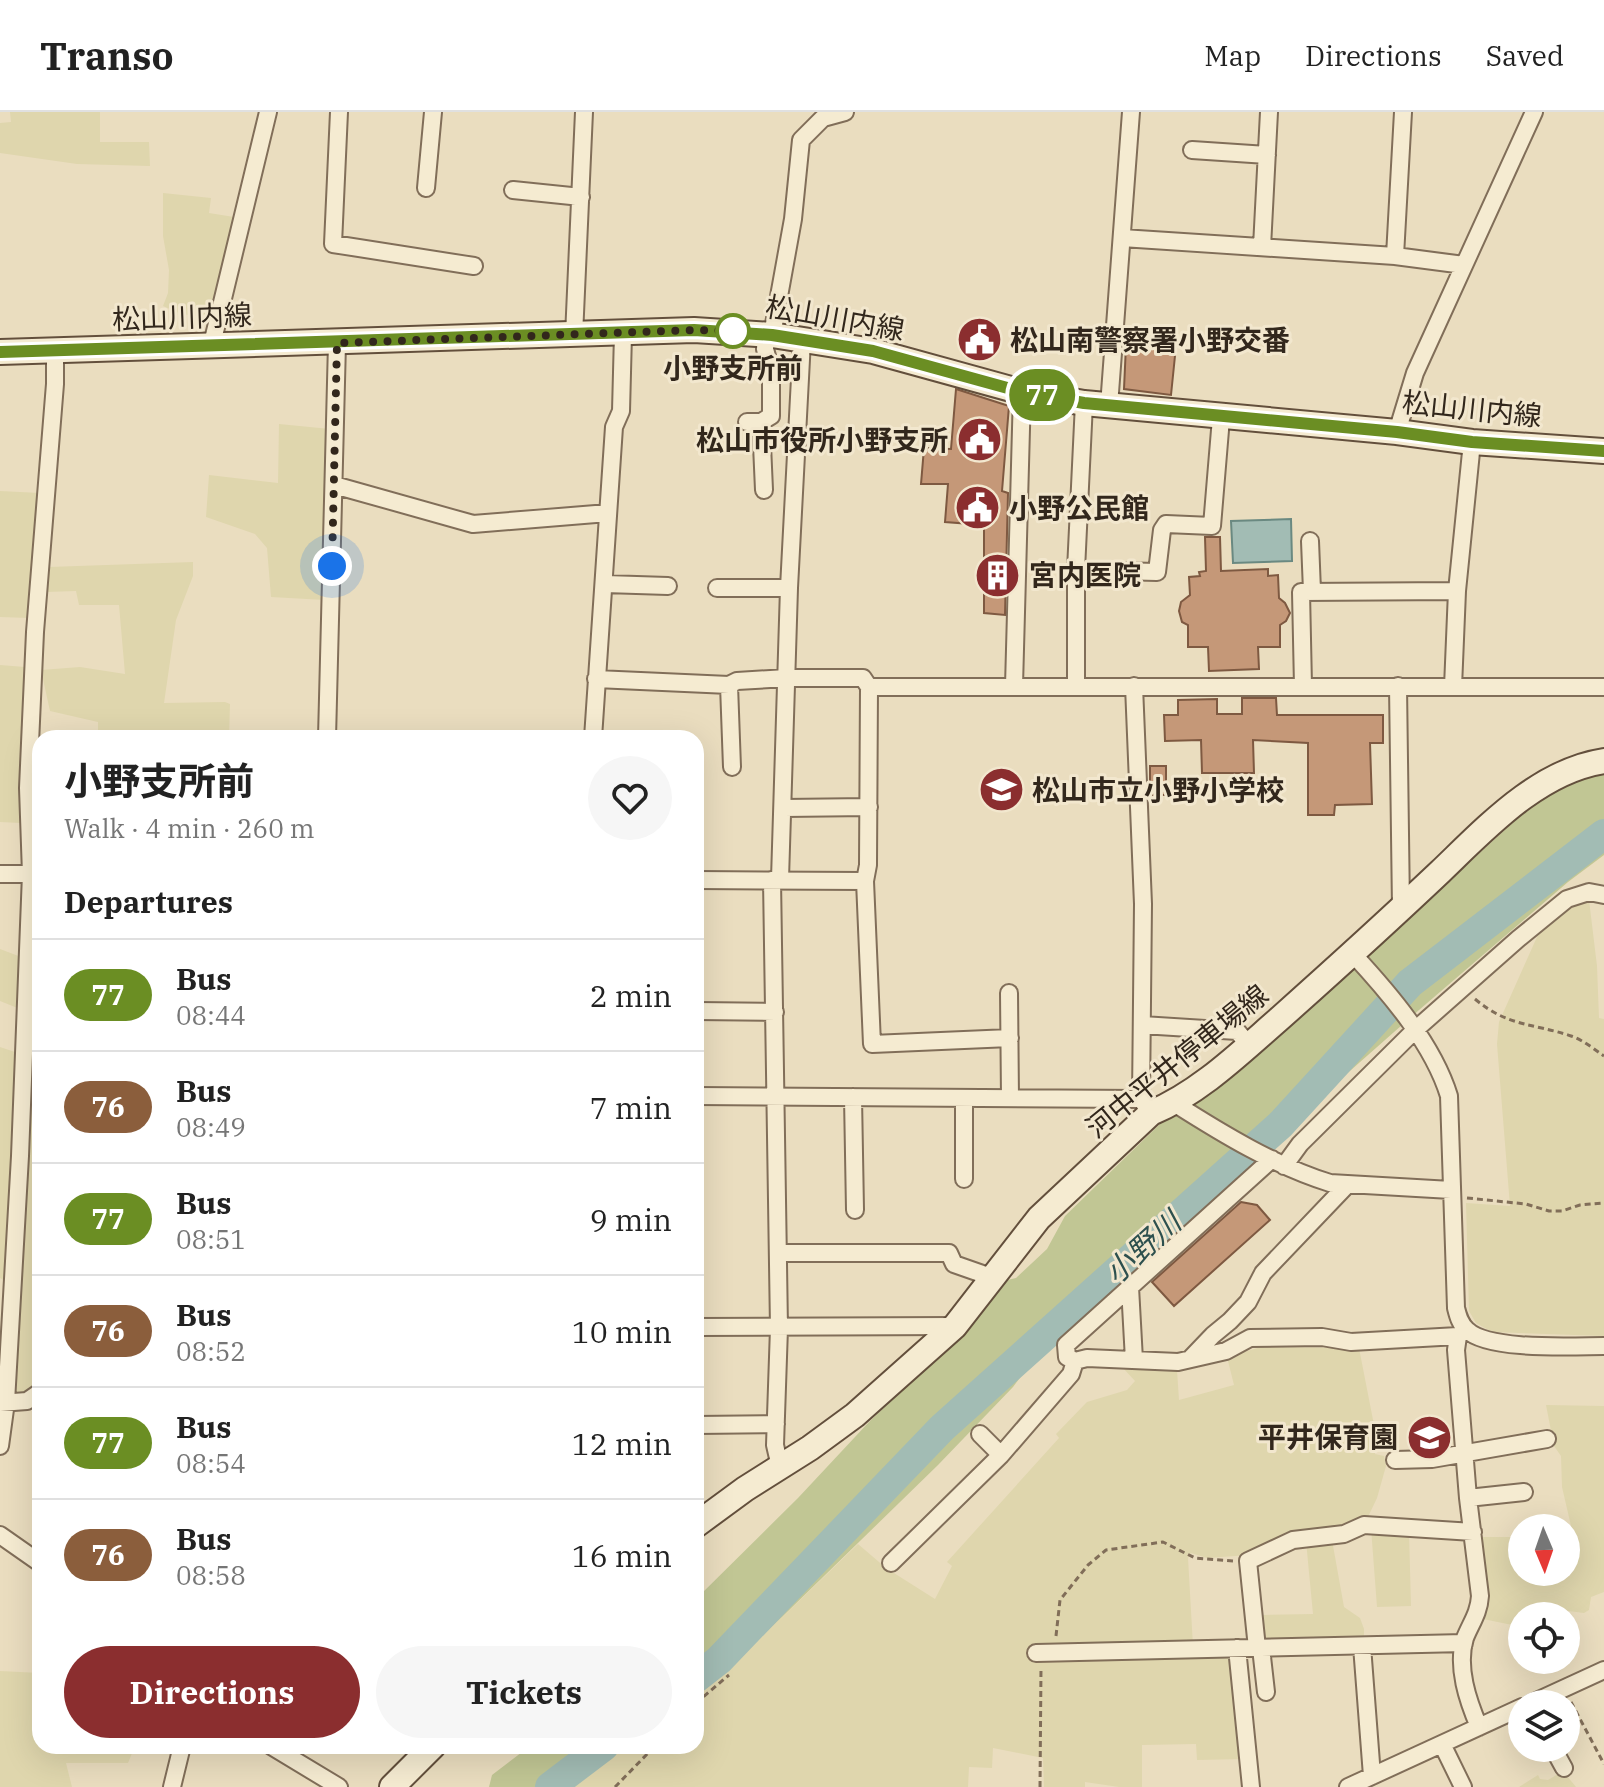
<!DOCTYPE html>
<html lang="en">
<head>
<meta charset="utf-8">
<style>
  :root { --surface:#fff; --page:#f6f6f6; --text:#222; --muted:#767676; --line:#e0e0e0; --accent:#8b2e2f }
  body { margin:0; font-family:"IBM Plex Serif","Noto Sans JP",serif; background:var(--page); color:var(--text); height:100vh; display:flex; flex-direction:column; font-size:30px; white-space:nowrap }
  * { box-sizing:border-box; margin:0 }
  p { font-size:26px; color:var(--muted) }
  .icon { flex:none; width:44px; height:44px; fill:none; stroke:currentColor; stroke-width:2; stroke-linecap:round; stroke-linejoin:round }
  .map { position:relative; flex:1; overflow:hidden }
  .sheet { position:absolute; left:32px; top:618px; width:672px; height:1024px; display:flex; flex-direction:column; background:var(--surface); border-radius:24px; box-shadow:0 8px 32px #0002 }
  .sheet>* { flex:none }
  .badge { padding:0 16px; border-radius:26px; font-size:28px; line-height:52px }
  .needle { width:52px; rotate:178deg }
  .buttons { position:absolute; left:1508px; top:1402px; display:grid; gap:16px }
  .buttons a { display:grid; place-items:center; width:72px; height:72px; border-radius:50%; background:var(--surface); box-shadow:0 8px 32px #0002; font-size:40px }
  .you { position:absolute; width:40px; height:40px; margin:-20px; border:6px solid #fff; border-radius:50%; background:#1a73e8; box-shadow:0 0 0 12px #1a73e833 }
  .map>.badge { position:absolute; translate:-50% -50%; box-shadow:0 0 0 4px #fff }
  h2 { padding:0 32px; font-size:30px; line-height:72px }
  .round { display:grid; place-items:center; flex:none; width:84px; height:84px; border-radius:42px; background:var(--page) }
  .summary { display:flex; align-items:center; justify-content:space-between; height:136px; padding:0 32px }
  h1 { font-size:38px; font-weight:700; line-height:60px }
  .primary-button { display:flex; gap:16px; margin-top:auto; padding:16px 32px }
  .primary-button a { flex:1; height:92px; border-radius:48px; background:var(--accent); color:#fff; font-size:32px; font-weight:700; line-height:92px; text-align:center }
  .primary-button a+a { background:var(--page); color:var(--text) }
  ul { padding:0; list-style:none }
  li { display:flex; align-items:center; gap:24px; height:112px; padding:0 32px; border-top:2px solid var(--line) }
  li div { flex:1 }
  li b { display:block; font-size:30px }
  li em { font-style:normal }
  li .badge { min-width:88px; font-weight:700; text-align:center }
  header { display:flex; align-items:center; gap:48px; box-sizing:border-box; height:112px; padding:0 40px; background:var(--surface); border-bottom:2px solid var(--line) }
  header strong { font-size:38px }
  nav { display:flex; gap:44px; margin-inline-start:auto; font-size:28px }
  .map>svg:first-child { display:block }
  .farmland { fill:#dfd6ad }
  .green { fill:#c1c694 }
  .water { fill:#a2bcb4; stroke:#6a8981; stroke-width:2 }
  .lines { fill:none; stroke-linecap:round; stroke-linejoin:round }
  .river { stroke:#a2bcb4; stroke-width:30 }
  .building { fill:#c59878; stroke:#7e5941; stroke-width:2 }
  .minor-casing { stroke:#816e59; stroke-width:20 }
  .secondary-casing { stroke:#634f3c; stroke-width:28 }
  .path { stroke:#816e59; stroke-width:3; stroke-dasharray:6 4; stroke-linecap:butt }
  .minor { stroke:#f5ebd1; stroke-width:16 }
  .secondary { stroke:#f5ebd1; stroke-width:24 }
  .line-casing { stroke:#fff; stroke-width:18 }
  .line { stroke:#6b8e23; stroke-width:12 }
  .walk { stroke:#32271c; stroke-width:8; stroke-dasharray:0 14.4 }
  .stop-dot { fill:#fff; stroke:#6b8e23; stroke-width:4 }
  .labels { text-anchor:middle; stroke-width:6; stroke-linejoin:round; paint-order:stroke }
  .street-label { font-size:28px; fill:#32271c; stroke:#f2e7ce }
  .poi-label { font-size:28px; font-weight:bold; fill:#32271c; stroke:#f2e7ce; text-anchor:start }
  .stop-label { font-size:28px; font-weight:bold; fill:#32271c; stroke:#f2e7ce }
  .water-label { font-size:30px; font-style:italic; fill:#2d504e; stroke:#f2e7ce }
</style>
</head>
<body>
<header>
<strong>Transo</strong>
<nav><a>Map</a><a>Directions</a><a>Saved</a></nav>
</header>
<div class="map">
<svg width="1604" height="1675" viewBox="0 0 1604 1675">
  <rect width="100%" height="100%" fill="#eaddbf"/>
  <path class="farmland" d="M10 0H100V30H149L150 54 77 52 0 41V11L11 10Z
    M163 81 211 86 209 101 234 105 210 206 181 202 163 194 168 181 169 158 163 124Z
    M279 312 330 317 325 488 271 485 267 436 255 422 206 405 209 363 278 371Z
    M0 379 40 381 29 506 0 505Z
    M193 450V464L176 508 164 591 225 590 230 592 229 626H98V610L50 599 41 558 80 555 125 562 119 493H79L76 479 46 480 49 455Z
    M0 553 25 555 21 711 0 710Z
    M1589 788 1597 854 1599 906 1604 907V1224L1492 1220 1476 1211 1469 1199 1466 1091 1510 1094 1497 932 1499 910 1541 816 1569 791Z
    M0 837 21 845 20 897 0 889Z
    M36 880 40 881V1269L24 1280 14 1281Z
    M0 935 15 940 7 1170 0 1166Z
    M1261 1235 1359 1236 1374 1313 1375 1342 1384 1344 1386 1354 1377 1386 1367 1407 1249 1443 1207 1446 1191 1441 1188 1446 1193 1534 1231 1541 1243 1647 1197 1648 1196 1632 1142 1633V1675H1119L1085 1670V1675H1044L1043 1646 993 1636 992 1656 969 1655 968 1675H574L625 1634H696V1576L721 1555 743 1543 858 1432 886 1456 935 1487 952 1454 947 1450 1059 1326 1056 1322 1087 1290 1127 1278 1135 1269 1123 1256 1125 1254 1177 1258 1179 1288 1234 1273 1227 1245Z
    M1546 1293 1604 1294V1480L1591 1485 1589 1498 1584 1501 1545 1496 1543 1504H1522V1515L1483 1507 1488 1488 1481 1425H1522V1460H1566V1416L1571 1414 1562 1375 1561 1344 1554 1334Z
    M1371 1416 1409 1420 1411 1494 1377 1495Z
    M1332 1428 1344 1495 1360 1506 1364 1517V1530L1263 1528 1262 1503 1313 1502 1306 1429Z
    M0 1559 40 1561V1634H135L128 1651H66L72 1675H0Z
    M1558 1662 1567 1664 1576 1675H1519L1538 1663 1540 1667 1548 1668Z"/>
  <path class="green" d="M1604 659V743L1568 770 1419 898 1266 1033 1164 1128 1046 1231 1013 1275 938 1353 743 1543 721 1555 696 1576V1487L798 1386 869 1310 945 1237 1003 1169 1016 1166 1047 1137 1065 1104 1161 1011 1207 976 1377 834 1551 676Z
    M530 1634H625L574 1675H489L492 1663Z"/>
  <path class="water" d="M1291 407 1292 449 1233 451 1231 409Z"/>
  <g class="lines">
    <path class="river" d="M696 1566 719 1548 942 1316 1280 1013 1410 871 1604 722
      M550 1675 604 1634"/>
  </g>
  <path class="building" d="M964 216 997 224 994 238 961 231Z
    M1126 233 1176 234 1171 283 1124 277Z
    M956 277 1009 294 1002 379 1008 381 1005 503 984 501V413L945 410 948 372H921L924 336 951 337Z
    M1205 425H1220L1221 459 1268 457V464L1278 463 1279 486 1285 491 1290 501 1286 509 1280 513V535H1258L1259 557 1209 559 1208 535H1188V513L1182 510 1179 499 1181 490 1190 483 1189 465 1200 464 1199 460 1206 459Z
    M1242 586H1276L1277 603H1383V631H1370L1372 692 1335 693 1334 703H1308V631L1253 628 1254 661H1202L1201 628 1165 629 1164 603H1178V588L1217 587V602H1242Z
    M1150 654H1166V683H1150Z
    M1241 1090 1257 1093 1270 1108 1174 1194 1152 1170Z"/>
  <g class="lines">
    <defs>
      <path id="minor" d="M339 0 333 132 474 154
        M1192 38 1267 43
        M426 76 433 0
        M513 78 581 85
        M1122 126 1395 144 1464 153
        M1262 135 1269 0
        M1395 144 1403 0
        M772 223 793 107 801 28 823 6 845 0
        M574 224 584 0
        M212 232 268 0
        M1109 294 1131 0
        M747 310H761L771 304V259L765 237 766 222
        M761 310 764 378
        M1397 320 1415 261 1534 0
        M334 373 473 412 608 401
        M1310 429 1312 479
        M1076 458 1084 291
        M605 472 668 474
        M717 476H789
        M596 567 729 573 737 569 787 566H863L869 575
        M729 573 732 655
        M1014 574 1022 280
        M1134 574 1143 792 1141 987 1146 994
        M1303 574 1301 480 1457 479
        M1398 574 1401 796
        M1076 575V458L1157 460 1162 418 1166 412 1212 414 1221 306
        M1453 575 1457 479 1472 330
        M327 626 337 231
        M593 626 614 315 621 299 623 222
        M784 696 869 695
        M0 762H38
        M780 767 789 476 802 228
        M696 768 865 769 868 753 869 575H1604
        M772 768 779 1216 775 1333 780 1355
        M865 769 872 932 1010 926
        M1353 842C1390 882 1433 932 1449 984L1456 1196C1458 1204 1460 1212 1467 1218 1488 1239 1574 1234 1604 1234
        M1009 881 1010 986
        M696 899 775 900
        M1142 913 1237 919 1249 933
        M696 984 1141 987
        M853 985 855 1098
        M964 986V1067
        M1174 991C1221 1021 1277 1055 1330 1071L1451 1078
        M1284 1054 1300 1032 1415 918 1518 827 1567 787 1589 780 1604 783
        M778 1141H949L954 1152 994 1166
        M1130 1175 1134 1248
        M696 1215 955 1214
        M1458 1224 1456 1238 1468 1386 1480 1484C1479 1501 1471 1511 1465 1526 1456 1555 1468 1589 1479 1615
        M1191 1246 1213 1223 1230 1209 1248 1190 1263 1161 1347 1073
        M1075 1249 1067 1245 1066 1233 1272 1047
        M0 1291 27 1289 40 1280
        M696 1313 776 1312
        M980 1322 1001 1343
        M0 1334 6 1290 20 1044 31 762 28 676 35 520 55 272V239
        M1395 1348 1432 1347 1547 1327
        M1468 1386 1524 1380
        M0 1423 40 1451
        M891 1451 1001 1343 1071 1262 1075 1249 1087 1246 1178 1250 1226 1239 1250 1226 1322 1225 1351 1230 1458 1224 1466 1218
        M1362 1534 1372 1664
        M1237 1536 1251 1675
        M1257 1536 1248 1449 1293 1428 1344 1422 1364 1413 1473 1420
        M1261 1536 1266 1580
        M1036 1541 1464 1531
        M1530 1592 1604 1558
        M1442 1632 1463 1675
        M271 1634 339 1675
        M1553 1636 1564 1656
        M172 1675 182 1634
        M1348 1675 1522 1595"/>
      <path id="secondary" d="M0 240 694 218 772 223 873 239 1022 280 1084 291 1397 320 1472 330 1604 339
        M696 1413 745 1377 810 1336 855 1303 955 1214 1039 1106 1151 1001C1199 981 1239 942 1278 908 1333 859 1387 810 1440 760 1486 716 1538 659 1604 649
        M392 1675 433 1634"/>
    </defs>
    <use href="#minor" class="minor-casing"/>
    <use href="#secondary" class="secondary-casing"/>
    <path class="path" d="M1475 887C1508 915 1533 911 1571 924 1583 928 1594 937 1604 944
      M1467 1086 1526 1092 1549 1099H1562L1580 1093 1604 1091
      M1056 1524 1060 1488 1088 1453 1106 1438 1163 1430 1195 1446 1233 1449
      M1571 1590 1604 1652
      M696 1591 729 1563
      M615 1675 655 1634
      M1040 1675 1041 1555"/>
    <use href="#minor" class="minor"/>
    <use href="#secondary" class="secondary"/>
  </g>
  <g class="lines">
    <defs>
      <path id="line" d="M0 240 694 218 772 223 873 239 1022 280 1084 291 1397 320 1472 330 1604 339"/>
    </defs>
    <use href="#line" class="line-casing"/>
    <use href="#line" class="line"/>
    <path class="walk" d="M332 454 337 231 694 218 738 219H733"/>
  </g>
  <defs>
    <symbol id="civic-disc" viewBox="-11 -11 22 22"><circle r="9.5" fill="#8b2e2f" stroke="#f2e7ce"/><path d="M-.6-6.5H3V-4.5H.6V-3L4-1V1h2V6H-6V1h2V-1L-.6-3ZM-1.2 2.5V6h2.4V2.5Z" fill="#fff"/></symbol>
    <symbol id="building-disc" viewBox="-11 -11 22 22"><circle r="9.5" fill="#8b2e2f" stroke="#f2e7ce"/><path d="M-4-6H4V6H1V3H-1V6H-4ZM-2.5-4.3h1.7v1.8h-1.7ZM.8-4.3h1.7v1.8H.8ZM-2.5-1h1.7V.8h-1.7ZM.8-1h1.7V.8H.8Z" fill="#fff"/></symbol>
    <symbol id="school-disc" viewBox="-11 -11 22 22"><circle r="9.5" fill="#8b2e2f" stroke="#f2e7ce"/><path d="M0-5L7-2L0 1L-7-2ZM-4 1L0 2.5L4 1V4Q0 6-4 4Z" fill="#fff"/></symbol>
  </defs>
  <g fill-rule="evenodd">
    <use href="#civic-disc" x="954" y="202" width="51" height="51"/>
    <use href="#civic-disc" x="954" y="302" width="51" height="51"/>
    <use href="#civic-disc" x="952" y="370" width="51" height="51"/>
    <use href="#building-disc" x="972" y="438" width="51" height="51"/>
    <use href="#school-disc" x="976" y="652" width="51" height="51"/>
    <use href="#school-disc" x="1404" y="1300" width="51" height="51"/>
  </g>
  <circle class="stop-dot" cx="733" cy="219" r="16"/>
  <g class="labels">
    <g class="street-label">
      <text transform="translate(182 205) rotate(-2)" y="10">松山川内線</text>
      <text transform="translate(835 206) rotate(10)" y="10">松山川内線</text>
      <text transform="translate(1472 297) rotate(6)" y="10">松山川内線</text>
      <text transform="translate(1177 949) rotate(-39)" y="10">河中平井停車場線</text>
    </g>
    <g class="poi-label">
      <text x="1010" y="238">松山南警察署小野交番</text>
      <text x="948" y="338" text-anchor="end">松山市役所小野支所</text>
      <text x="1009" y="406">小野公民館</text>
      <text x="1029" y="473">宮内医院</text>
      <text x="1032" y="688">松山市立小野小学校</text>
      <text x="1398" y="1335" text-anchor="end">平井保育園</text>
    </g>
    <g class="stop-label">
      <text x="733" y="266">小野支所前</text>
    </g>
    <g class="water-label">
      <text transform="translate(1143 1136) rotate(-42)" y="10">小野川</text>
    </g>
  </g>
</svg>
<div class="buttons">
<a><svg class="needle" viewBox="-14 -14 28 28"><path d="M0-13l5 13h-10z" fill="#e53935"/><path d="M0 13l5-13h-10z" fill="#767676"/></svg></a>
<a><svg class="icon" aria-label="locate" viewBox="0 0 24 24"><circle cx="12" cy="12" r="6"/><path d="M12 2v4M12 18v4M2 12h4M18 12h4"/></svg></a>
<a><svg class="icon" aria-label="layers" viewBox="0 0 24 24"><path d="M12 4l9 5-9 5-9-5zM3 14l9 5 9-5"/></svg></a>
</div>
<div class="you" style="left:332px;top:454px"></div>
<b class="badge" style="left:1042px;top:283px;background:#6b8e23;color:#fff">77</b>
<section class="sheet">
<div class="summary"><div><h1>小野支所前</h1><p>Walk · 4 min · 260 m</p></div><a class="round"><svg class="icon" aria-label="heart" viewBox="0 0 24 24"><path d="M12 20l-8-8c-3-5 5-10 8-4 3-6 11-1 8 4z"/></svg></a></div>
<h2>Departures</h2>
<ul>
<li><span class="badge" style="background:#6b8e23;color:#fff">77</span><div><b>Bus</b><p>08:44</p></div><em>2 min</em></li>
<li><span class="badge" style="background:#8b5e3c;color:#fff">76</span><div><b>Bus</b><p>08:49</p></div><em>7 min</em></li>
<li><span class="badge" style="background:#6b8e23;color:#fff">77</span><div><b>Bus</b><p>08:51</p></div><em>9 min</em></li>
<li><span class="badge" style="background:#8b5e3c;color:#fff">76</span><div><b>Bus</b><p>08:52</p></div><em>10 min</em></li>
<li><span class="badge" style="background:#6b8e23;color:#fff">77</span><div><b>Bus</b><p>08:54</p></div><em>12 min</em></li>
<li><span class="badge" style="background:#8b5e3c;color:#fff">76</span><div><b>Bus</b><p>08:58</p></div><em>16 min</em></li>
</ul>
<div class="primary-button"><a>Directions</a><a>Tickets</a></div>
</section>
</div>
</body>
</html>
